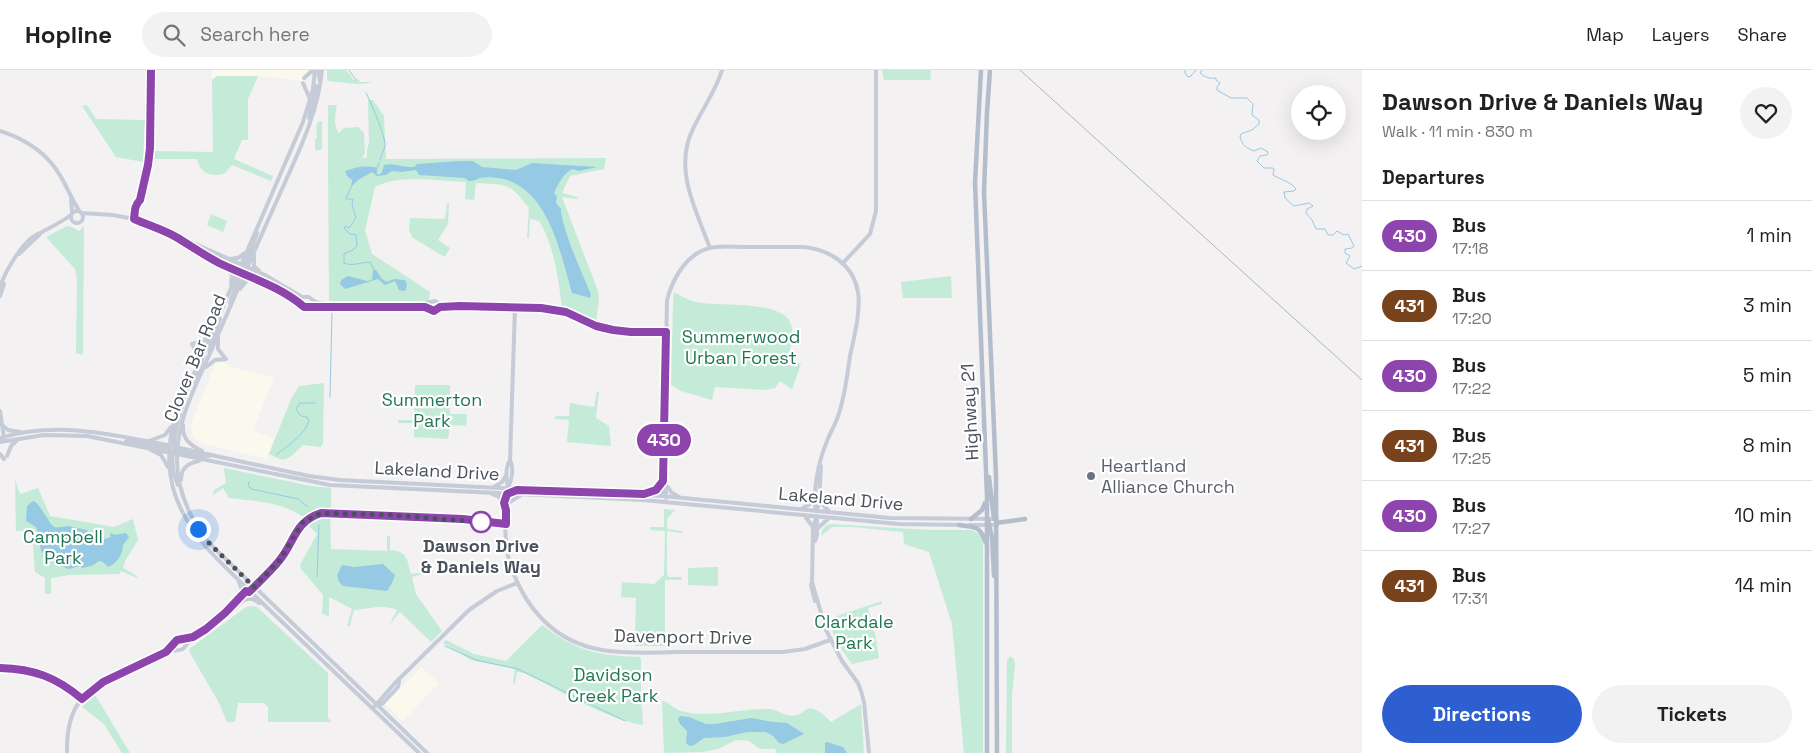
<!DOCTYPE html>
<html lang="en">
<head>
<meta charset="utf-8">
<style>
  :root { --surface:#fff; --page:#f2f2f2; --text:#202124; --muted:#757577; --line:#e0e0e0; --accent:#2d5fd0 }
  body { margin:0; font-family:"Space Grotesk",sans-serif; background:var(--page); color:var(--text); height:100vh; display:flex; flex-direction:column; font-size:19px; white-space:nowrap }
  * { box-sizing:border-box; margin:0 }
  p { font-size:16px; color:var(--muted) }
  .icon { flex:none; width:28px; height:28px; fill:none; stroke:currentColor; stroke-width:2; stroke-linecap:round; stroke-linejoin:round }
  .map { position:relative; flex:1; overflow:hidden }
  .panel { display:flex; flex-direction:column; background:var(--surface); width:450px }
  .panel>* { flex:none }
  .badge { padding:0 10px; border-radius:16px; font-size:18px; line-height:32px }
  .tools { position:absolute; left:1291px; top:15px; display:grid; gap:10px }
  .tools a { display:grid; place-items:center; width:55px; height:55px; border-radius:50%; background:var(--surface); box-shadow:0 5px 20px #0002; font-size:25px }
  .you { position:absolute; width:25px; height:25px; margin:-12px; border:4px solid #fff; border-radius:50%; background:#1a73e8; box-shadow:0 0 0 8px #1a73e833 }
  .map>.badge { position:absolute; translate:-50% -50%; box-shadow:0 0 0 2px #fff }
  h2 { padding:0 20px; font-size:19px; line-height:45px }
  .round { display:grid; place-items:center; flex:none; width:52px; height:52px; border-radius:26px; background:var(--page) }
  .headline { display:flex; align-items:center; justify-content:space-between; height:85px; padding:0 20px }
  h1 { font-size:24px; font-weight:700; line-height:38px }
  .primary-button { display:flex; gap:10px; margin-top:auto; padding:10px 20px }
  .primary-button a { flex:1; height:58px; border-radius:30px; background:var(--accent); color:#fff; font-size:20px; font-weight:700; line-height:58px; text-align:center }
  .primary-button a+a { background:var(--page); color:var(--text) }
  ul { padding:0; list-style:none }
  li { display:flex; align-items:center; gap:15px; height:70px; padding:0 20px; border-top:1px solid var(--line) }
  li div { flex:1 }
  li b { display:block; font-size:19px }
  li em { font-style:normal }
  li .badge { min-width:55px; font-weight:700; text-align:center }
  header { display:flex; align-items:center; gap:30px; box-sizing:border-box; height:70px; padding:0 25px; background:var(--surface); border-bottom:1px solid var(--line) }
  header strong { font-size:24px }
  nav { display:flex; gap:28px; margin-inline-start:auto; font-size:18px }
  .search { width:350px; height:45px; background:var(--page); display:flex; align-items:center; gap:12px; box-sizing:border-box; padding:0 18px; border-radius:28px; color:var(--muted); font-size:19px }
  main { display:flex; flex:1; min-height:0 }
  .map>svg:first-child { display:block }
  .commercial { fill:#fbf8ed }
  .green { fill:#c4ebd8 }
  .water { fill:#96c9e3 }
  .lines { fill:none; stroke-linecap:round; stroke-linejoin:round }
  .stream { stroke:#96c9e3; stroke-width:1 }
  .secondary { stroke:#c5cbd7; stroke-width:4 }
  .primary { stroke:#b3bdcc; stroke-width:4.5 }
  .rail { stroke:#b3b5ba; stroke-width:1 }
  .line-casing { stroke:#fff; stroke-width:11 }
  .line { stroke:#8e44ad; stroke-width:8 }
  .walk { stroke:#4a515c; stroke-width:5; stroke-dasharray:0 9 }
  .worship-dot { fill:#6b7280; stroke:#fff; stroke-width:2 }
  .stop-dot { fill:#fff; stroke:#8e44ad; stroke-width:2.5 }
  .labels { text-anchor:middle; stroke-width:4.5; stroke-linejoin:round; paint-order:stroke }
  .park-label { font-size:18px; fill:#227657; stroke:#fff }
  .street-label { font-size:18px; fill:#4a515c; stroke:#fff }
  .worship-label { font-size:18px; fill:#5b616d; stroke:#fff; text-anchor:start }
  .stop-label { font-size:18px; font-weight:bold; fill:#4a515c; stroke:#fff }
</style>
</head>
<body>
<header>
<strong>Hopline</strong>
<div class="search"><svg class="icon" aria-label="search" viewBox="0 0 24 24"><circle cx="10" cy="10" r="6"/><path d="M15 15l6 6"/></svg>Search here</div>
<nav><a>Map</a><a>Layers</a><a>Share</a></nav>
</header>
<main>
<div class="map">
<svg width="1362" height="683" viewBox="0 0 1362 683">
  <rect width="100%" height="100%" fill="#f3f1f1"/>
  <path class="commercial" d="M212 0H309L305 5 304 11 258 6H217L212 10Z
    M220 291 239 299 274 308 253 360 274 369 266 389 209 375 199 372 193 365 191 358 192 351 216 292Z
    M421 597 439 613 403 651 385 634Z"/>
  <path class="green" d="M327 0H346L354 10H357V8L352 0 360 12H372C364 16 340 12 329 11L327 10Z
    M882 0H931L930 10H884Z
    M217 6H258L248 29V70H242L234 89 273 106 271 111 232 95 225 103C212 108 201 104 197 89H155V81L213 82 212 10Z
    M368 30H373L384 46 386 89 606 88 604 99 570 106 562 123 578 127 577 129 562 127 598 221 599 229 596 253 562 239C559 211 554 174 539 151L530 149 529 168H527L529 138C509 112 507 115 476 113L474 130 465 129 466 112C440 111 398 104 375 117L365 160 372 184 430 222 429 231H329L328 89H330L328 88V35H337C335 44 333 56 339 63L344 58 358 57 364 63 365 83 361 89 367 87V79L369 73Z
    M87 35 96 49 145 50 143 92 116 87 82 36Z
    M321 51 322 52V79L320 80H315V69L317 68 316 56 318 52Z
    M447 133H449L448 154 438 170 450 178 445 187 413 168 409 161 410 148 445 149Z
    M211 144 227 151 223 162 207 155Z
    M67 156 72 157 79 161 84 156 83 285 76 283 77 209 75 199 46 167Z
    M951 206 952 228H903L901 212Z
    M674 222C683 227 691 232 702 233 723 236 780 231 790 252 795 264 790 278 788 290L801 294 792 319 780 311 775 318 766 320 715 317 712 330 681 321 671 315 673 232Z
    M664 265V317L661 320V269L659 267Z
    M324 313 323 374 320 377 303 375C290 387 287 395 269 384L291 329 299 316Z
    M415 315H450V344H467L466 356 450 355 448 369 414 367V353H398V350H414Z
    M597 321 599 322 596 348 609 356 611 376 567 372 569 350 555 349V346H569L570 333 594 337Z
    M224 398 311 416 331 418V440H321L303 447C282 432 254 431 229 428L223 418 213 425 214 420 226 413Z
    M15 410 20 424 38 418 50 446 114 457 133 449 138 470 125 491 123 498 137 506V508L121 501 119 504 69 505 51 508V524H45V508L35 502 32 461H16Z
    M664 439 675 440 667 449V459L682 461V463L667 461V504L669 507H682L681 510H665V576H635L636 528 621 527 622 512 654 514 664 505 665 461 650 460V457H664Z
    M330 445 331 479 387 481V466H390V480C408 481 407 490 411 504L426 502V503L412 507 416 524 442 561 431 572 400 542 389 555 397 540C382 534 370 539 354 540L350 556H347L352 539 329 527V547L322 543 323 525 301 499 300 495 317 464 307 454 314 449Z
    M831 454 930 460H972L979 464 980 463 984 473H983V683H964L952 554 929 482 904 474 903 462 852 457H832L821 466C822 459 824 455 831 454Z
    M718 497V516L688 515V498Z
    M882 531V534L868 538 875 564 879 588 852 594 837 573 828 549Z
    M251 536 257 537 328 603V648L332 652H268V637L264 633H238L235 652H227L219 633 190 583 189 579 246 537Z
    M542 555C578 582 595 585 640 587L641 589V627L643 653 642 655C602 647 561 621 524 603L517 602 515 614 513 613 515 599 471 590 443 573 446 570 474 584 506 591Z
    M1010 586 1014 589 1015 594 1012 626V683H1006L1007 590Z
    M94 623 130 683H122L104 654 82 637Z
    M662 631H664C670 634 675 639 681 641 710 649 740 638 769 639 776 639 781 644 788 645 809 650 802 623 831 652L861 634 864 683H775L776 680 775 679H760L749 671 736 670 718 679 703 682 664 683Z"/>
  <path class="water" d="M459 91H473L482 97 516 100 532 93 597 97 579 101 573 99C563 103 559 113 554 123L557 126 556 133 561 139C560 153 584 209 591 224L590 228 572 223C561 185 550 125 507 110 501 108 487 106 480 108 476 109 474 111 469 111L465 108 419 105 416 100 401 102 392 101 386 105 377 106 372 102 358 110 351 117 352 110 347 106 345 101C356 97 366 95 377 98V104L379 105 382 102 384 95C394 92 404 98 414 97L417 94Z
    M373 200H376L382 209 387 212 394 209 405 210 407 214 406 220 403 221 399 220 395 211 385 215 378 209 345 219 340 214 341 210 348 206 367 211 372 210Z
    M33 431C39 432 47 450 52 455 57 460 63 456 68 456 74 457 81 459 87 460L91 466H96C101 471 105 469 111 467L110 464 112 463 114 465 126 463 129 467 123 475C123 483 117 494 108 497L103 492 99 491C94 495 89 497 82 498L80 496 69 499 55 494 41 481 38 462 36 457 26 451 27 436Z
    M383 494 395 505 392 513 387 521 343 516 339 512 337 505 342 495 354 497Z
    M680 646 689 647 706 654H715L751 648 773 652 787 653 804 664 783 674 779 673 773 666 766 662H747L725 667 704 668 694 675 690 676 686 673 687 661 680 654 678 649Z
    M827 672 843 677 847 683H825V673Z"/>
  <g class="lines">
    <path class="stream" d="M349 0 356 10
      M1185 0V3L1188 7 1191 6 1196 0
      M1202 0 1200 3C1205 7 1209 9 1216 8V10L1220 13 1217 17V20L1231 28H1247L1253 34 1252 45 1259 50V54L1252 60 1241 64 1240 67C1243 76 1245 77 1254 81L1261 78 1268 82 1267 85 1260 86 1257 91 1264 98H1273L1274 100 1273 105C1281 110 1290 111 1296 119L1294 121 1284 122 1285 128 1294 136 1309 133 1313 136 1307 139 1306 143 1312 150 1316 159H1325L1328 165H1333L1337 161 1344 165 1348 164 1354 176 1352 178 1345 179V183L1350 186 1346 193 1354 199 1362 196
      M366 23C370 30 386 68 385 75 385 79 381 85 380 90
      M377 98 379 93
      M351 117 346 129H353L352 135 356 148 349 158 345 156 344 158 350 164 356 165 357 176 353 180 344 184V193C353 197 360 192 370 192L374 200
      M330 327 332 243
      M276 385C288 375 304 366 309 351L307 347 301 346 296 339 300 333H315
      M249 412 248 416 252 419 298 429 308 437
      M317 506 319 455
      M445 576 476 590 518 599 625 651"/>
    <path class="secondary" d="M315 0 313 19 303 52 177 343C166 374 166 409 181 439 198 475 227 498 254 525 309 578 364 630 419 683
      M318 0 320 12
      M322 0C318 45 296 87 278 128 255 179 233 230 211 281 196 315 178 348 177 385 176 418 188 446 208 472L427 683
      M304 8 313 0
      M303 13 310 29
      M309 48 316 16
      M0 61C25 69 48 84 61 107 68 119 72 130 80 142
      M71 127 72 143
      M71 147a6 6 0 1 1 12 0a6 6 0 1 1-12 0Z
      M81 143 113 145 134 149 193 173 265 205 302 227H309C318 237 337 234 349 234
      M135 147 137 145 140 135 148 95 150 78 151 0
      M134 149 137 134 140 130
      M175 166C190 177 205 186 222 194 250 207 281 216 304 237H425L434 241 440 237 460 236 541 237 566 242 596 256 613 260 631 262H666
      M710 178C696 140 673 99 693 59 702 39 716 21 722 0
      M19 184 40 164
      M209 185 233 194
      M254 185V196L259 201
      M229 189 238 188 245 183
      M843 193 870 164 876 141V0
      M227 198 232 205 231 214
      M244 199 257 163
      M246 200 278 214
      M0 217C5 202 22 172 36 165 48 159 60 153 71 145
      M240 219 247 210 254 209
      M0 226 4 214
      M230 233 242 200
      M399 234H422L435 231 440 234 450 235
      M218 267V279L226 289
      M210 282 209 278 220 249
      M198 291V285L192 274 203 271 209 266
      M206 297 215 290 226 289
      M195 312 205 281
      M0 341 4 368
      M2 355 8 360 20 362
      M183 355C182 369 190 375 202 381
      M0 368C55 351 112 364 167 375 214 386 262 396 309 406L339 410 663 426 890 448 997 449
      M126 371 166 378
      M149 371 165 365 171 357
      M0 372 44 365 87 366 330 415 643 430 899 454 962 455
      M151 380 161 385 168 397
      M665 380 666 428
      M172 381 173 401 178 415
      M177 382 209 386
      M0 384 4 389
      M177 384C169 374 180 346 183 333
      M7 386 11 376 18 369
      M181 410C181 398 188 393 199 391
      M494 417 502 412 505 407
      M668 417 671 422 679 427
      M508 418C506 409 505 398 510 390L515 237
      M508 418C512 410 514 398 510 390
      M648 423 656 420 663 411
      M492 424 498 426 504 433
      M507 424C502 433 506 482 510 494 525 538 554 572 602 580 626 584 653 583 677 582 713 582 748 582 783 582L805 579 830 570
      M663 426 667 230C673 207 689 179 716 177 726 176 736 177 746 177 766 177 785 177 804 177 830 180 853 194 858 222 861 240 854 268 850 286 847 306 845 327 838 346 835 356 829 364 826 374 819 390 812 423 816 441
      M821 430 822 434 830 442
      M508 433 521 425
      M803 438 810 434 814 429
      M816 441 819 434 821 396
      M804 445 813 457
      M817 446 813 457 812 512 826 560 842 591 858 613 861 621 864 632 869 683
      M969 455H997
      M818 458 829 448
      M815 471 817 465V446
      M239 512 242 520 240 526
      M812 512 811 515 815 531
      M241 532C248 527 253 528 259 533
      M228 542 234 539 249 524V522
      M168 580 177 570 191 568
      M0 598C32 598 58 608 82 629
      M378 634H382L398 617 399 611
      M375 636 395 613 469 540 497 521 517 513
      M67 683C66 633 84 621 126 600 139 594 154 586 168 582 173 580 178 581 183 579L193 567 225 543 246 521 249 522C259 512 270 502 279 491 294 474 297 445 325 443L463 449 505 454"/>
    <path class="primary" d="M981 0 975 113 987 427V683
      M990 0 987 42 984 122 996 406 997 683
      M989 407 994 449
      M971 449 982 440 985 433
      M988 450 992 467 994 506
      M996 453 1025 449
      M959 455C976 457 980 456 986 473"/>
    <path class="rail" d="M1020 0 1362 310"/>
  </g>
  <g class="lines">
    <defs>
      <path id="line" d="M0 598C34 599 56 607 82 629L103 612 166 582 177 570 193 567 206 559 225 543 246 521 249 522C259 512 270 502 279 491 295 472 294 452 321 443L463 449 506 454V440L504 433 507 424 517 420 644 424 656 420 663 411 666 262H631L613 260 596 256 566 242 541 238 460 236 440 237 434 241 425 237H304C280 216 248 207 219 193 204 185 191 176 176 167 164 160 148 155 134 149 135 142 134 136 140 130L148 95 150 78 151 0"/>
    </defs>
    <use href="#line" class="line-casing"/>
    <use href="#line" class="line"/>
    <path class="walk" d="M198 459 208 472 254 517 279 491 303 452 321 443 389 445 482 452H481"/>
  </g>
  <circle class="worship-dot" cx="1091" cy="406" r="5"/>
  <circle class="stop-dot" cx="481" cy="452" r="10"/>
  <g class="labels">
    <g class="park-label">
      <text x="741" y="273">Summerwood<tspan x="741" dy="21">Urban Forest</tspan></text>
      <text x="432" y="336">Summerton<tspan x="432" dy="21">Park</tspan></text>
      <text x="63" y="473">Campbell<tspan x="63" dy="21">Park</tspan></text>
      <text x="854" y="558">Clarkdale<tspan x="854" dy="21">Park</tspan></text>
      <text x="613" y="611">Davidson<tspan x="613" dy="21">Creek Park</tspan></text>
    </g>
    <g class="street-label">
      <text transform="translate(195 288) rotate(-68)" y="6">Clover Bar Road</text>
      <text transform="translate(970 342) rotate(-93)" y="6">Highway 21</text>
      <text transform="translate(437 401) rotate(3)" y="6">Lakeland Drive</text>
      <text transform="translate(841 429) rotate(5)" y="6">Lakeland Drive</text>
      <text transform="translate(683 567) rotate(1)" y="6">Davenport Drive</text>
    </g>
    <g class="worship-label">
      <text x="1101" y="402">Heartland<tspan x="1101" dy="21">Alliance Church</tspan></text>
    </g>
    <g class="stop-label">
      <text x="481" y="482">Dawson Drive<tspan x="481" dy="21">&amp; Daniels Way</tspan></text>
    </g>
  </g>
</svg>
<div class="tools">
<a><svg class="icon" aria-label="locate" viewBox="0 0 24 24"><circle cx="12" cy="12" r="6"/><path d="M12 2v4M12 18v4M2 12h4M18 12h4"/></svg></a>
</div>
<div class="you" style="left:198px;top:459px"></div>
<b class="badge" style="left:664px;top:370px;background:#8e44ad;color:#fff">430</b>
</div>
<section class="panel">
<div class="headline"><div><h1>Dawson Drive &amp; Daniels Way</h1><p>Walk · 11 min · 830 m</p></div><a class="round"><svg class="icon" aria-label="heart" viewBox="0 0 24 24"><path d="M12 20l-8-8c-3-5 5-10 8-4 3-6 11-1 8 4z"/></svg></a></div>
<h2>Departures</h2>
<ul>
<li><span class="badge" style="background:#8e44ad;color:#fff">430</span><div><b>Bus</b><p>17:18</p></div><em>1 min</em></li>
<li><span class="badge" style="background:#78431c;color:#fff">431</span><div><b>Bus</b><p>17:20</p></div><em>3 min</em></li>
<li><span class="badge" style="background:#8e44ad;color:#fff">430</span><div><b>Bus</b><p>17:22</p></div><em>5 min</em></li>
<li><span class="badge" style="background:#78431c;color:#fff">431</span><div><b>Bus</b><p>17:25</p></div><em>8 min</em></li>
<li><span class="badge" style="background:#8e44ad;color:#fff">430</span><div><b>Bus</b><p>17:27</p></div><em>10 min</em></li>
<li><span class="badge" style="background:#78431c;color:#fff">431</span><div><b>Bus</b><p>17:31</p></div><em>14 min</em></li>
</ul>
<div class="primary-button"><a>Directions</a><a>Tickets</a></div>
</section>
</main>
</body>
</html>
